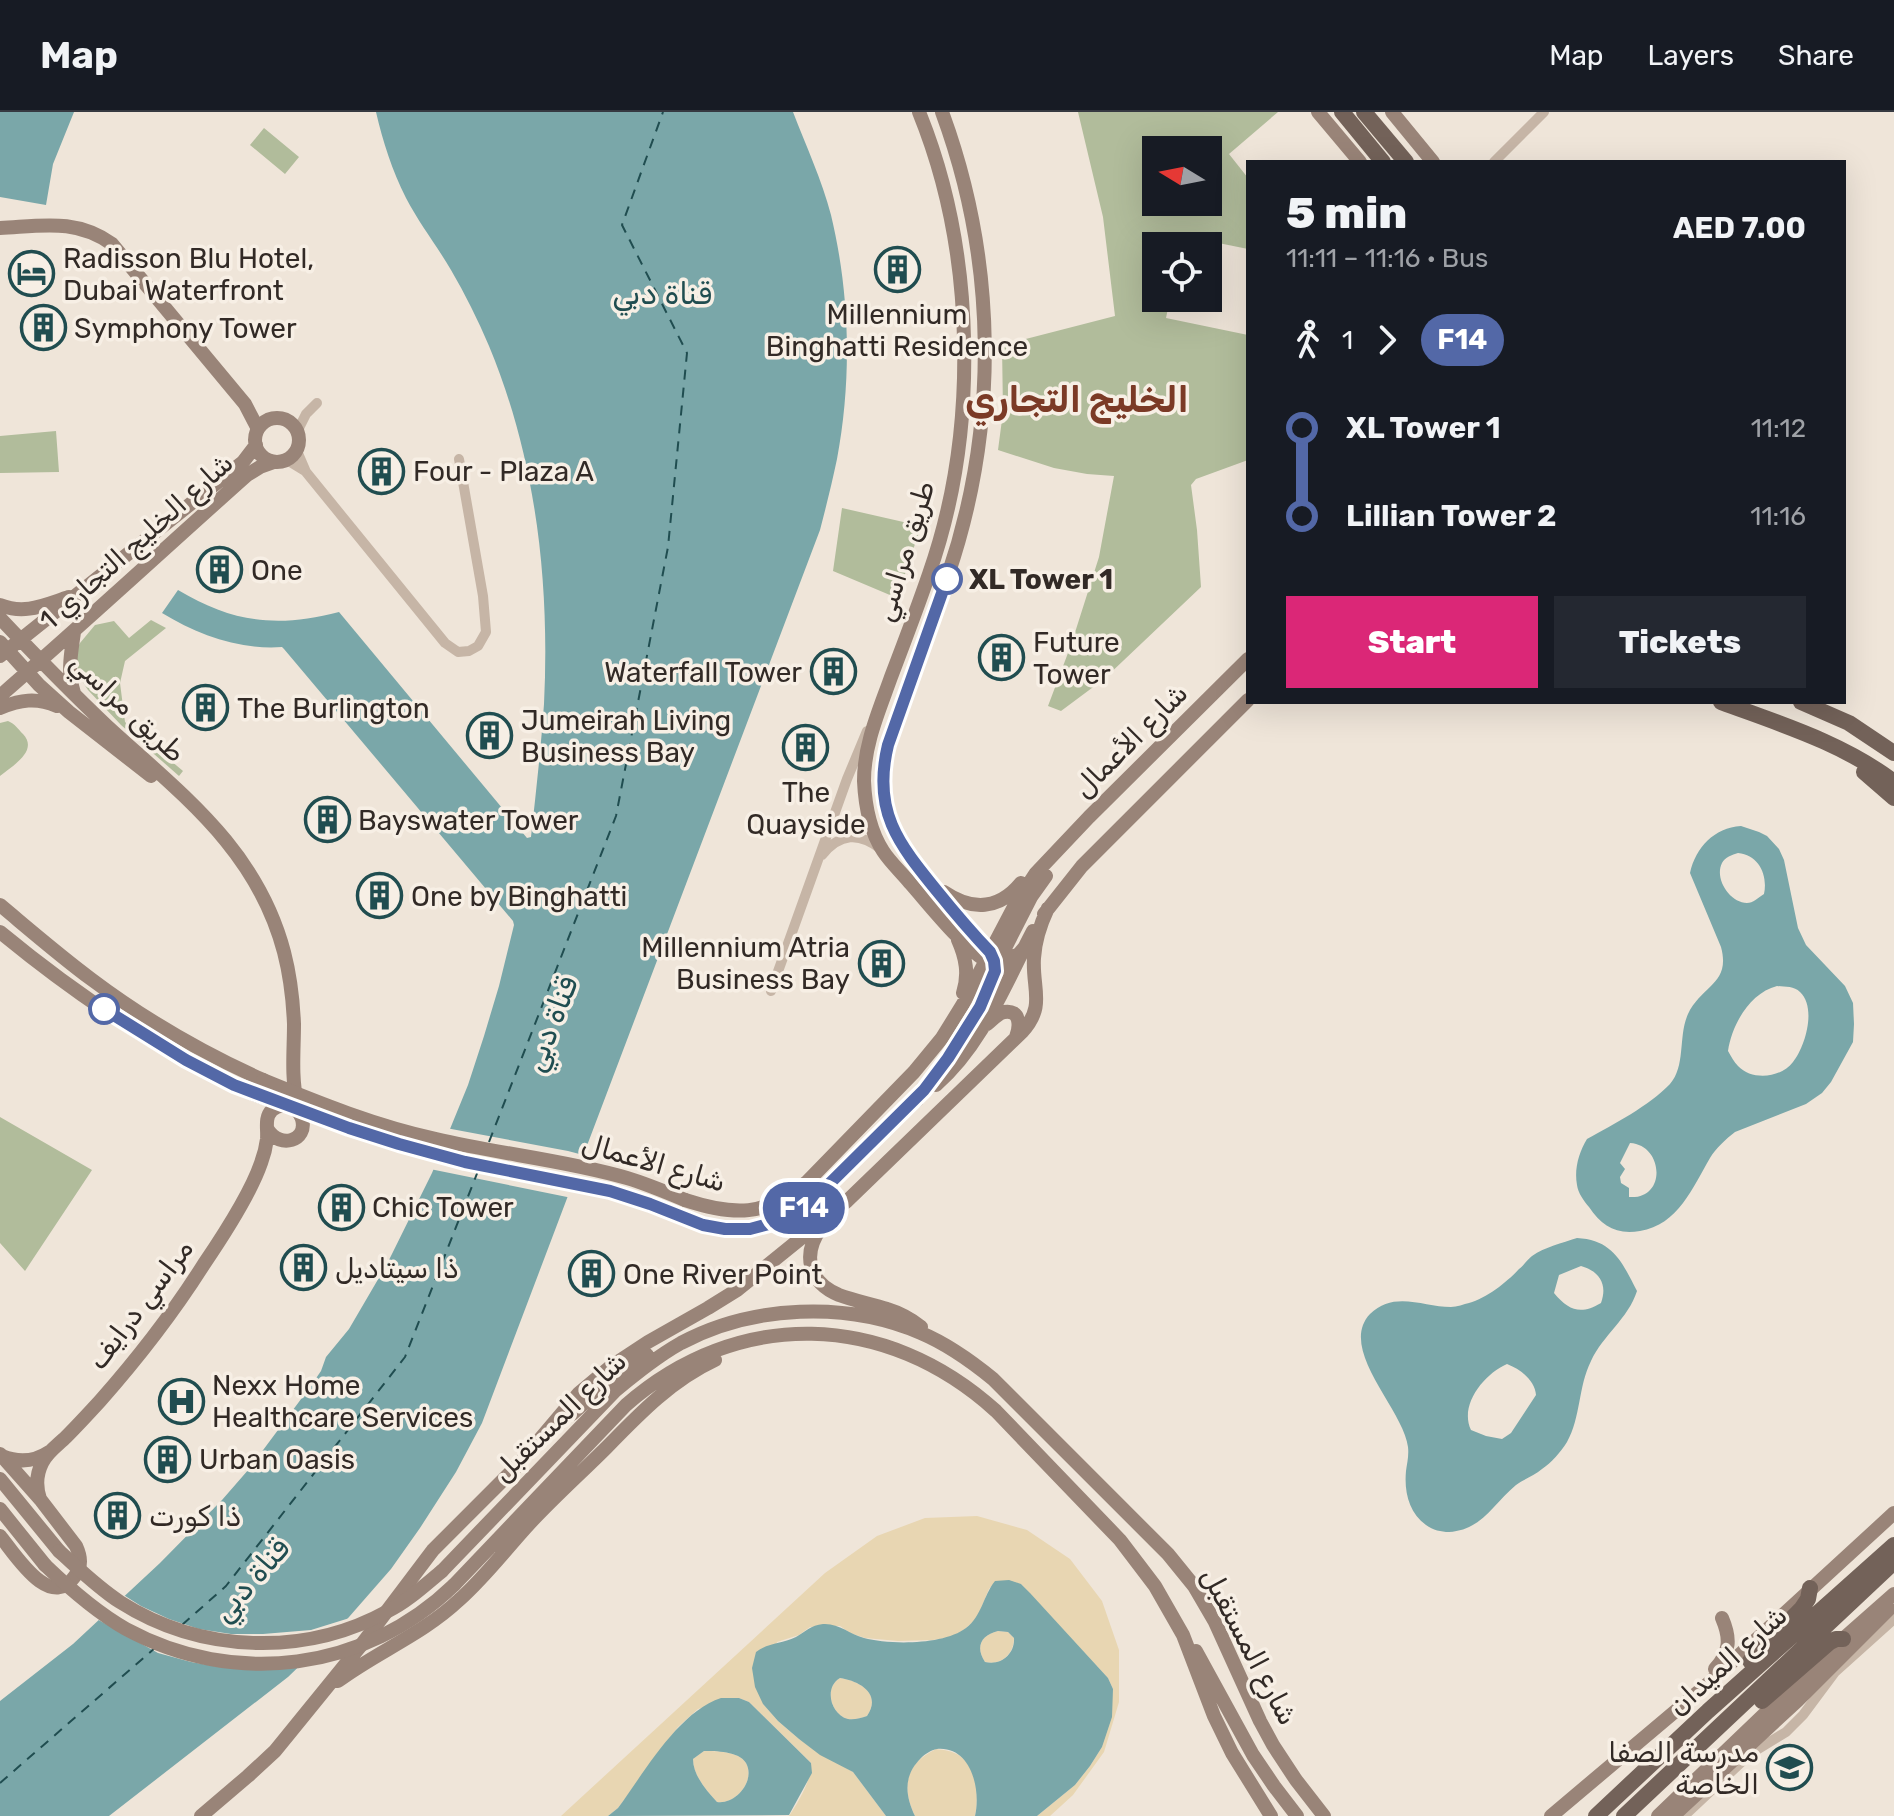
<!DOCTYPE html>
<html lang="en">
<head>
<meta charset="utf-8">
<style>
  :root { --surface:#171b24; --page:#242831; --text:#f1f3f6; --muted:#9ea1a6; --line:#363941; --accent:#db2777 }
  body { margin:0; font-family:Rubik,"Noto Sans Arabic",sans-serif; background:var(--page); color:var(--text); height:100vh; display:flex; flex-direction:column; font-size:30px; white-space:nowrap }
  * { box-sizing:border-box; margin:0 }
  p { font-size:26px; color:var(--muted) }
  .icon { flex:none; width:44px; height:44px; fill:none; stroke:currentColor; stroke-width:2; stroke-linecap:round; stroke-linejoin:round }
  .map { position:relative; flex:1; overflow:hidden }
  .details { position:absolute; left:1246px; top:48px; width:600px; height:544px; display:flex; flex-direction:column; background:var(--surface); border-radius:0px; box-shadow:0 8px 32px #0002 }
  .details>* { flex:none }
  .badge { padding:0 16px; border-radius:26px; font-size:28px; line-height:52px }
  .needle { width:52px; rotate:280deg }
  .tools { position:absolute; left:1142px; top:24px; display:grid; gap:16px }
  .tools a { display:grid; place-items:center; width:80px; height:80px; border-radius:0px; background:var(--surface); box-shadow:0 8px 32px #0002; font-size:40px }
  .map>.badge { position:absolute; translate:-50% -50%; box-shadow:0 0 0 4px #fff }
  .legs { display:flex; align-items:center; gap:12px; height:88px; padding:0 40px; font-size:26px }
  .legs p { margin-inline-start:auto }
  .summary { display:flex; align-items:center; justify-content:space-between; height:136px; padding:0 40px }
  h1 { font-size:44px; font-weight:800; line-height:60px }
  .cta { display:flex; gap:16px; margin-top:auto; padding:16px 40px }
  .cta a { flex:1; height:92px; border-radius:0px; background:var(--accent); color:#fff; font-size:32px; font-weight:800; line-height:92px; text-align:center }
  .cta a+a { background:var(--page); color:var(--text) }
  ul { padding:0 40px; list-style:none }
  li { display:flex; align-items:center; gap:28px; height:88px; font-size:30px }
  li i { display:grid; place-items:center; width:12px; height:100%; margin:0 10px; background:currentColor }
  li i::after { content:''; width:20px; height:20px; margin:-10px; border:6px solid; border-radius:50%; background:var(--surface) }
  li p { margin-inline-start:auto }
  li:first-child i { background:linear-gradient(#0000 50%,currentColor 0) }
  li:last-child i { background:linear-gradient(currentColor 50%,#0000 0) }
  header { display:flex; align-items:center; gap:48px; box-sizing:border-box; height:112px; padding:0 40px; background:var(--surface); border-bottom:2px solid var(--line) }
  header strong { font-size:38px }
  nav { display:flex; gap:44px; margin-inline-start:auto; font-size:28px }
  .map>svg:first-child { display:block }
  .green { fill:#b1bc9b; fill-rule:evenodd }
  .sand { fill:#e8d6b2 }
  .water { fill:#7aa7a9; fill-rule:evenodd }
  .pier { fill:#efe5d9 }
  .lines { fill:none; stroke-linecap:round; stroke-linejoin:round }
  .ferry { stroke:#204d50; stroke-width:2; stroke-dasharray:10 8; stroke-linecap:butt }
  .street { stroke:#c6b5a6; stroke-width:10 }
  .secondary { stroke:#998478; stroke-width:14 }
  .primary { stroke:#736259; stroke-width:16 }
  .secondary-bridge { stroke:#998478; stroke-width:14 }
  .line-1-casing { stroke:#fff; stroke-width:18 }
  .line-1 { stroke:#5368a7; stroke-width:12 }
  .stop-1-dot { fill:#fff; stroke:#5368a7; stroke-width:4 }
  .labels { text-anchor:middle; stroke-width:7; stroke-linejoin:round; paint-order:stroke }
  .poi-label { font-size:28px; fill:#322a26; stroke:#f7efe5; text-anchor:start }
  .street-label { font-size:28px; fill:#322a26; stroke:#f7efe5 }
  .stop-label { font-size:28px; font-weight:bold; fill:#322a26; stroke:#f7efe5; text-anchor:start }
  .water-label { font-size:30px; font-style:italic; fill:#204d50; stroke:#f7efe5 }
  .district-label { font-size:36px; font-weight:bold; fill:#7b3a26; stroke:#f7efe5 }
</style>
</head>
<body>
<header>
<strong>Map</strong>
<nav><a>Map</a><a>Layers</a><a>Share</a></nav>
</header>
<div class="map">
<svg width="1894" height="1704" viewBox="0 0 1894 1704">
  <rect width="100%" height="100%" fill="#efe5d9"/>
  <path class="green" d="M1078 0H1278L1229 42 1248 66V137L1184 124 1181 134H1156V186H1170L1166 206 1248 223V348L1196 367 1191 373 1197 418 1201 475 1104 567 1061 599 1048 594 1071 533 1099 445 1114 364 1087 362 1054 356 998 338 1003 300 1002 233 1115 204 1103 105ZM1156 38H1208V90H1156Z
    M264 16 299 45 285 62 250 33Z
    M56 319 59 360 0 361V324Z
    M842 396 921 414 897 486 833 459Z
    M151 508 166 516 125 549 120 571 125 610 183 659 179 664 121 613 88 578 78 563 76 539 80 531 95 513 114 509 129 526Z
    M8 609C15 612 18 617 23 622 39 639 12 654 0 664V611Z
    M0 1005 92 1058 25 1159 0 1131Z"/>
  <path class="sand" d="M977 1404 1027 1418 1070 1447 1102 1489 1119 1538V1590L1104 1640 1073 1683 1050 1704H1037L1075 1673 1090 1654 1102 1635 1113 1577 1108 1566 1021 1472 995 1470 989 1477 977 1506 965 1517 952 1525 933 1528 898 1529 865 1526 850 1521 840 1514 810 1515 799 1523 777 1530 763 1592 778 1609 799 1627 853 1660 886 1704H789C798 1691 812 1667 811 1651L749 1590 739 1586 698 1597 678 1615 618 1696 608 1704H561L825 1461 877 1424 925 1406Z
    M998 1519 1008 1520 1014 1526C1014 1542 1001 1554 985 1550 975 1535 981 1523 998 1519Z
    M840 1566C860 1569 882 1582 867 1604 861 1606 854 1608 848 1607 830 1602 824 1575 840 1566Z
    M936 1637C944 1638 953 1639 960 1644 977 1657 979 1685 975 1704H915C901 1675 905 1652 936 1637Z
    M704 1639C715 1639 739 1639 746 1651 756 1669 735 1693 717 1690 706 1678 693 1663 693 1647Z"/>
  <path class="water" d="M0 0H74L53 52 46 93 0 85Z
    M376 0H793C806 34 822 68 831 103 850 182 852 267 837 347 832 371 826 395 820 418L482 1311 456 1360 420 1416 391 1457 342 1513 288 1565 109 1704H0V1589L73 1532 160 1451 222 1388 249 1357 310 1275 321 1259 326 1245 349 1217 387 1152 432 1061 468 973 484 924 499 874 514 813 513 809 284 537 282 535C239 538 198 523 162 501L178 478C233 511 278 516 339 500L527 726 531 725C536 680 541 636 544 592 550 470 536 347 489 234 478 208 465 182 451 158 437 134 419 111 406 86 392 58 383 30 376 0Z
    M1741 714 1759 720 1767 724 1779 737 1784 748 1798 816 1806 833 1845 874 1853 891 1854 912 1853 930 1831 970 1822 981 1806 992 1735 1020C1726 1027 1716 1036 1710 1046 1693 1075 1678 1113 1640 1119 1616 1123 1602 1114 1589 1095 1584 1089 1578 1081 1577 1073 1574 1057 1579 1040 1587 1027 1614 1012 1649 994 1670 972 1686 954 1678 924 1688 902 1702 873 1731 872 1721 835L1690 761C1696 735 1714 716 1741 714ZM1738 741C1759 743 1768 763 1764 782 1758 786 1753 791 1747 791 1730 791 1714 767 1722 751 1725 745 1732 743 1738 741ZM1777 874C1785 875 1794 874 1800 880 1817 896 1805 935 1793 950 1781 966 1752 969 1738 954 1734 950 1731 944 1728 939 1732 912 1750 881 1777 874ZM1630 1031C1664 1033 1667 1088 1629 1085V1076L1621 1071 1620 1065 1625 1057 1620 1051Z
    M1577 1126C1613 1128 1622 1150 1637 1179 1628 1207 1603 1223 1591 1249 1578 1275 1581 1305 1567 1330 1561 1340 1551 1351 1542 1357 1534 1364 1524 1367 1516 1373 1493 1392 1482 1418 1449 1420 1441 1420 1433 1418 1426 1413 1409 1401 1404 1380 1406 1359 1407 1351 1409 1344 1408 1335 1404 1298 1337 1237 1370 1202 1394 1178 1424 1195 1451 1195 1457 1195 1464 1192 1469 1191 1487 1186 1507 1170 1519 1157 1524 1153 1527 1148 1532 1144 1545 1135 1562 1131 1577 1126ZM1581 1154C1599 1159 1608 1172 1601 1191 1581 1203 1569 1199 1554 1181L1559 1163ZM1507 1252C1520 1257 1535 1268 1536 1283L1511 1321 1502 1327 1486 1324 1471 1318C1459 1293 1484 1262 1507 1252Z
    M1009 1468 1021 1472 1030 1481 1108 1566 1113 1577 1112 1605 1102 1635 1090 1654 1075 1673 1037 1704H975C981 1679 972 1634 937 1637 931 1638 925 1642 921 1646 903 1664 905 1683 915 1704H886L853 1660 820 1643 799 1627 778 1609 763 1592 755 1575 752 1556 756 1540C770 1530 781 1532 796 1525 805 1520 811 1513 823 1512 839 1511 849 1522 864 1526 890 1533 944 1533 966 1516 982 1504 983 1484 995 1469ZM998 1519 1008 1520 1014 1526C1015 1542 1001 1554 985 1550 975 1535 981 1523 998 1519ZM840 1566C860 1569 882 1582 867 1604 861 1606 854 1608 848 1607 830 1602 824 1575 840 1566Z
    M721 1586H739L749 1590 811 1651 812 1661 789 1703 608 1704 618 1696C644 1661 678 1600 721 1586ZM704 1639C715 1639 739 1639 746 1651 756 1669 735 1693 717 1690 706 1678 693 1663 693 1647Z"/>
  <path class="pier" d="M446 1016 568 1039 587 1044 572 1086 430 1057Z
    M122 1482 141 1494 169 1507 199 1517 231 1522H263L311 1518 356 1504 304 1555 225 1556 191 1550 158 1541 95 1506Z"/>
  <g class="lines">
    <path class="ferry" d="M489 1030 616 704 668 435 687 241 622 113 663 0
      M182 1513 226 1474 405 1245 478 1059
      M0 1671 156 1535"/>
    <path class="street" d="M1494 50 1544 0
      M298 318 306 302 317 291
      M297 339 306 360 445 531 458 540 469 539 478 534 486 520 483 484 459 347
      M287 348 305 359
      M822 743C840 721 859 720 881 737
      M771 879 847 667 867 619
      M1684 1704 1750 1642 1786 1620 1803 1603 1835 1560 1894 1507"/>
    <path class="secondary" d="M919 0C976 140 979 320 929 462 917 497 904 531 891 565 879 599 864 632 864 669 865 692 870 719 883 739 890 750 901 760 910 771 932 796 958 830 986 849 994 855 1005 856 1015 854
      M1318 0 1360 50
      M1392 0 1433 50
      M0 116C41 114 76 106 112 132L245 292 258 317
      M255 328a22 22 0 1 1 44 0a22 22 0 1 1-44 0Z
      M0 493C25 503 44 493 69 485
      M0 506C35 543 70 579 107 614 181 682 257 737 284 840 290 863 293 888 294 912 294 939 291 964 297 991
      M0 530 39 573 69 600 151 664
      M0 544 243 350 256 333
      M74 581C67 560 71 542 74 520
      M0 584C83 512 164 437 247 363L260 355 274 350
      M0 596C20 588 36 585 57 594
      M944 780C972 799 999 798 1021 771
      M0 793C30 818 60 844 91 867 144 907 203 941 263 968
      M1044 802 1082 754 1248 588
      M0 820C75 882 166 944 256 983
      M958 828C966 846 969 862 963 881
      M1024 836 1019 842 1013 845 1007 842 1005 836 1031 785 1046 764
      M987 912C992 908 998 901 1004 900 1021 897 1020 915 1016 925
      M936 973C982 933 1005 872 1033 819
      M910 992 948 946 980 895 995 859 994 849 990 840C973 822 958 804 942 785 918 756 891 727 884 688 878 647 897 609 910 571 923 535 936 499 948 463 999 313 997 149 942 0
      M685 1088C734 1104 765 1105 807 1070L914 960 942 926 963 892 1016 791 1036 761 1089 705 1248 547
      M679 1103C690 1108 702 1113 714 1116 794 1132 834 1065 885 1017 895 1007 905 996 917 988
      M821 1116C802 1142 808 1170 839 1183 855 1189 872 1192 887 1197 900 1201 911 1207 921 1215
      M572 1302 604 1273 647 1243
      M0 1342 40 1387 76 1434C81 1445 82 1454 75 1464 50 1500 15 1442 0 1424
      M2 1344C19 1351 34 1350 49 1340
      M0 1367 59 1439
      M40 1387C36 1375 36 1363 42 1351 47 1340 58 1333 66 1325 78 1313 89 1301 100 1289 138 1246 173 1201 204 1152 223 1124 250 1083 261 1051 264 1043 266 1035 267 1027 268 1017 264 1006 272 998 282 989 298 994 302 1007 308 1029 280 1037 268 1018
      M0 1397 45 1453
      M442 1459 616 1278C637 1261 658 1244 681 1231 752 1193 847 1189 921 1221 947 1232 971 1249 993 1267L1168 1442 1194 1474 1215 1510 1260 1609 1273 1633 1296 1668 1324 1704
      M454 1473 626 1293C738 1195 886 1199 996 1299L1120 1428 1155 1474 1183 1523 1214 1604 1232 1641 1271 1704
      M1196 1539 1253 1643 1274 1674 1297 1704
      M1715 1557C1730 1540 1731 1527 1722 1506
      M338 1569C377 1540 423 1522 459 1488 485 1465 506 1437 529 1412 554 1385 581 1361 607 1335 640 1301 672 1268 715 1248
      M201 1704 248 1664 275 1639 362 1532 433 1438 518 1353 579 1281 610 1255 648 1230 708 1196 737 1178 847 1089 1022 920C1046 894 1032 877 1034 846 1035 829 1040 813 1048 796
      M1551 1704 1710 1570 1894 1401
      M1658 1704 1843 1527 1894 1482
      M1673 1704 1798 1588 1889 1497"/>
    <path class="primary" d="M1342 0 1383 50
      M1364 0 1406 50
      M1721 590C1780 612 1843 631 1894 670
      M1801 590 1849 611 1894 641
      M1864 660 1894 686
      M1750 1549 1802 1496 1808 1487 1810 1476
      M1762 1589 1830 1530 1836 1527H1843
      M1596 1704 1708 1599 1894 1433
      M1624 1704 1894 1450"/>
    <path class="secondary-bridge" d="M263 968C319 991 376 1014 436 1027 499 1042 565 1048 627 1066 647 1072 666 1080 685 1088
      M256 983 399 1032 465 1050 610 1079 679 1103
      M59 1439C79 1457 97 1475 120 1490 200 1541 305 1545 388 1499 408 1489 425 1473 442 1459
      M45 1453C70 1477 96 1500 126 1517 235 1576 365 1559 454 1473"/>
  </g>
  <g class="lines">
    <defs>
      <path id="line-1" d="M104 897 186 948 234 973 349 1016 399 1032 465 1050 610 1079 650 1092 703 1113 725 1117H750L788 1107 811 1090 924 978 948 946 980 895 995 859 994 849 990 840C971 820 954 800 937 779 898 731 872 699 888 633L947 467"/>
    </defs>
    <use href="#line-1" class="line-1-casing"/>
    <use href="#line-1" class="line-1"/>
  </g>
  <defs>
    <symbol id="building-ring" viewBox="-11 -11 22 22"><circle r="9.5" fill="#f7efe5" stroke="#204d50" stroke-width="1.5"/><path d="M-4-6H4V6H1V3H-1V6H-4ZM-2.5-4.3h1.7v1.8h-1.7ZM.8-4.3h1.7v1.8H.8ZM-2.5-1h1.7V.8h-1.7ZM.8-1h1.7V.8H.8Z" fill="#204d50"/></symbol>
    <symbol id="hotel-ring" viewBox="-11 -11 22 22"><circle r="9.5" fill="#f7efe5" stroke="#204d50" stroke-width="1.5"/><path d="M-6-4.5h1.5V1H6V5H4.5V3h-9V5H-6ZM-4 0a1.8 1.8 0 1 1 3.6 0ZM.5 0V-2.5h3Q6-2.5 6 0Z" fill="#204d50"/></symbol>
    <symbol id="hospital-ring" viewBox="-11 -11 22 22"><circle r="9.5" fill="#f7efe5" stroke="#204d50" stroke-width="1.5"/><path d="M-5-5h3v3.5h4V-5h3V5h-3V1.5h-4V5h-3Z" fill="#204d50"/></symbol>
    <symbol id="school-ring" viewBox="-11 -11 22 22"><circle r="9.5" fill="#f7efe5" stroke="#204d50" stroke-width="1.5"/><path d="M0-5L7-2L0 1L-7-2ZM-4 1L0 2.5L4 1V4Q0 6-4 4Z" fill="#204d50"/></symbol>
  </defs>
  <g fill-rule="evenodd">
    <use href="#building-ring" x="872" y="132" width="51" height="51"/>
    <use href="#hotel-ring" x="6" y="136" width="51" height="51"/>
    <use href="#building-ring" x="18" y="190" width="51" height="51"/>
    <use href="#building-ring" x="356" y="334" width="51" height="51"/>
    <use href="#building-ring" x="194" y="432" width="51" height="51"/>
    <use href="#building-ring" x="976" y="520" width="51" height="51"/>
    <use href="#building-ring" x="808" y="534" width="51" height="51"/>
    <use href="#building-ring" x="180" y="570" width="51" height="51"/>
    <use href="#building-ring" x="464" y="598" width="51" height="51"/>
    <use href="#building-ring" x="780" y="610" width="51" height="51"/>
    <use href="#building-ring" x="302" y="682" width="51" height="51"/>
    <use href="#building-ring" x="354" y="758" width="51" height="51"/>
    <use href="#building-ring" x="856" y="826" width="51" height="51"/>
    <use href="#building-ring" x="316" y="1070" width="51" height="51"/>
    <use href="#building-ring" x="278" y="1130" width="51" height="51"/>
    <use href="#building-ring" x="566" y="1136" width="51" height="51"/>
    <use href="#hospital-ring" x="156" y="1264" width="51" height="51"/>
    <use href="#building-ring" x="142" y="1322" width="51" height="51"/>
    <use href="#building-ring" x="92" y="1378" width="51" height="51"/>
    <use href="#school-ring" x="1764" y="1630" width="51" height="51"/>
  </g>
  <g class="stop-1-dot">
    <circle cx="947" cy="467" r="14"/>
    <circle cx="104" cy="897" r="14"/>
  </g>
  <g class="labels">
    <g class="poi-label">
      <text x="63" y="156">Radisson Blu Hotel,<tspan x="63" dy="32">Dubai Waterfront</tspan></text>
      <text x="897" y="212" text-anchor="middle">Millennium<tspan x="897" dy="32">Binghatti Residence</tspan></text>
      <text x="74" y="226">Symphony Tower</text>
      <text x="413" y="369">Four - Plaza A</text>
      <text x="251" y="468">One</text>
      <text x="1033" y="540">Future<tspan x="1033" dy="32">Tower</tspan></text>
      <text x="802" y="570" text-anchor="end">Waterfall Tower</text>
      <text x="237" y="606">The Burlington</text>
      <text x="521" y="618">Jumeirah Living<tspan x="521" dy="32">Business Bay</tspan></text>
      <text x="806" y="690" text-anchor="middle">The<tspan x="806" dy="32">Quayside</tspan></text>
      <text x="358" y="718">Bayswater Tower</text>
      <text x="411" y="794">One by Binghatti</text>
      <text x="850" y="845" text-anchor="end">Millennium Atria<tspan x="850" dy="32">Business Bay</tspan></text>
      <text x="372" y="1105">Chic Tower</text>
      <text x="335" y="1166">ذا سيتاديل</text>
      <text x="623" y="1172">One River Point</text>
      <text x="212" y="1283">Nexx Home<tspan x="212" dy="32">Healthcare Services</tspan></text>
      <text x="199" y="1357">Urban Oasis</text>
      <text x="149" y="1414">ذا كورت</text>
      <text x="1759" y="1650" text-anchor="end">مدرسة الصفا<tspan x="1759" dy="32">الخاصة</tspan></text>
    </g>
    <g class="street-label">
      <text transform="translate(136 429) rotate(-42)" y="10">شارع الخليج التجاري 1</text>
      <text transform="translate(904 439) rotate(-73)" y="10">طريق مراسي</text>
      <text transform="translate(128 595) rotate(43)" y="10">طريق مراسي</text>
      <text transform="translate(1130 628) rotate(-45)" y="10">شارع الأعمال</text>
      <text transform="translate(654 1050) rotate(16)" y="10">شارع الأعمال</text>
      <text transform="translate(140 1192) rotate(-53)" y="10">مراسي درايف</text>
      <text transform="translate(559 1304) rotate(-44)" y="10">شارع المستقبل</text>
      <text transform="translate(1250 1534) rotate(62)" y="10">شارع المستقبل</text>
      <text transform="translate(1727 1548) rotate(-42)" y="10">شارع الميدان</text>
    </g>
    <g class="stop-label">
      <text x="969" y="477">XL Tower 1</text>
    </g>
    <g class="water-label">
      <text x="662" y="192">قناة دبي</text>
      <text transform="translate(551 912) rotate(-69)" y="10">قناة دبي</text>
      <text transform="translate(251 1468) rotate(-49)" y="10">قناة دبي</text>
    </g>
    <g class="district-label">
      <text x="1077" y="300">الخليج التجاري</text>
    </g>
  </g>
</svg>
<div class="tools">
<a><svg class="needle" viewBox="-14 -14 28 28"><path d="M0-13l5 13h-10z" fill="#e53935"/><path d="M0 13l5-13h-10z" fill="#9ea1a6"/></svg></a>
<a><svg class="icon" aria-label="locate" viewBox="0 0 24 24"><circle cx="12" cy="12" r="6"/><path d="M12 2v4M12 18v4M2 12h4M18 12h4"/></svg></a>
</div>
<b class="badge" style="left:804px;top:1096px;background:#5368a7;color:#fff">F14</b>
<section class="details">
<div class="summary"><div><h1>5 min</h1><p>11:11 – 11:16 · Bus</p></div><b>AED 7.00</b></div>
<div class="legs"><svg class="icon" aria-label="walk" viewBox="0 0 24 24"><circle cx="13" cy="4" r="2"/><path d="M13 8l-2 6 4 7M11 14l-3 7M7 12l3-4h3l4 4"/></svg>1<svg class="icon" aria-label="forward" viewBox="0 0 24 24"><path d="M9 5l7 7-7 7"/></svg><b class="badge" style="background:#5368a7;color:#fff">F14</b></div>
<ul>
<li><i style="color:#5368a7"></i><b>XL Tower 1</b><p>11:12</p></li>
<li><i style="color:#5368a7"></i><b>Lillian Tower 2</b><p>11:16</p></li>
</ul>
<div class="cta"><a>Start</a><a>Tickets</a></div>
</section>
</div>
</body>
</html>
